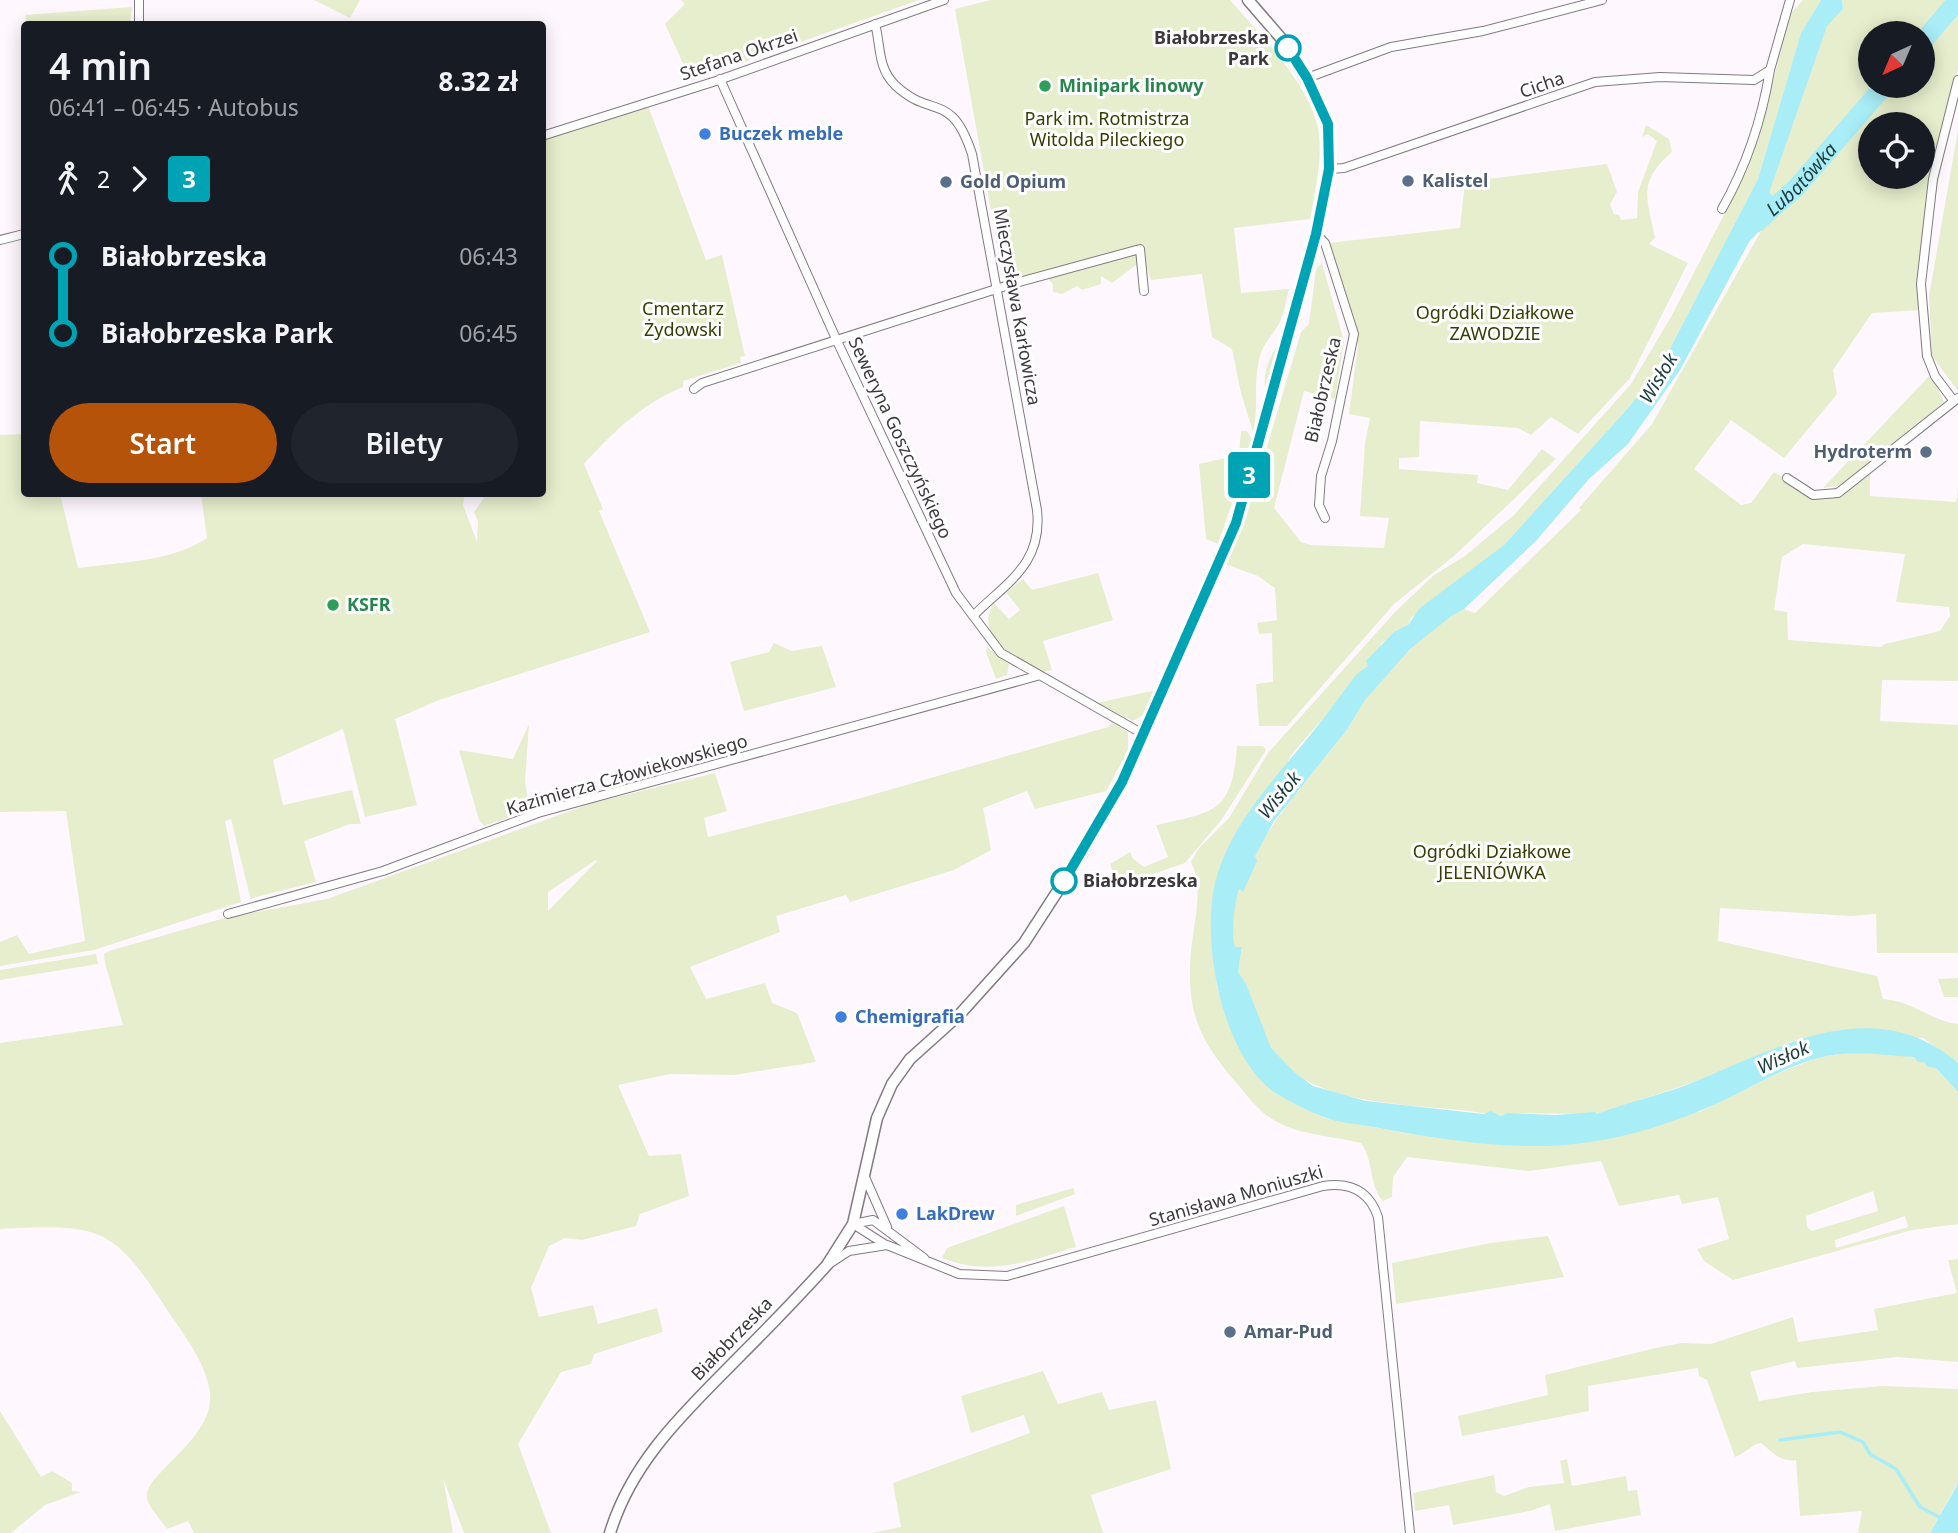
<!DOCTYPE html>
<html lang="pl">
<head>
<meta charset="utf-8">
<style>
  :root { --surface:#171b24; --page:#20242c; --text:#f1f3f6; --muted:#9ea1a6; --accent:#b45309 }
  body { margin:0; font-family:"Noto Sans",sans-serif; background:var(--page); color:var(--text); height:100vh; display:flex; flex-direction:column; font-size:26px; white-space:nowrap }
  * { box-sizing:border-box; margin:0 }
  p { font-size:23px; color:var(--muted) }
  .icon { flex:none; width:38px; height:38px; fill:none; stroke:currentColor; stroke-width:2; stroke-linecap:round; stroke-linejoin:round }
  .map { position:relative; flex:1; overflow:hidden }
  .drawer { position:absolute; left:21px; top:21px; width:525px; height:476px; display:flex; flex-direction:column; background:var(--surface); border-radius:7px; box-shadow:0 4px 18px #0003 }
  .drawer>* { flex:none }
  .badge { padding:0 14px; border-radius:5px; font-size:24px; line-height:46px }
  .needle { width:46px; rotate:224deg }
  .buttons { position:absolute; left:1858px; top:21px; display:grid; gap:14px }
  .buttons a { display:grid; place-items:center; width:77px; height:77px; border-radius:50%; background:var(--surface); box-shadow:0 4px 18px #0003; font-size:35px }
  .map>.badge { position:absolute; translate:-50% -50%; box-shadow:0 0 0 4px #fff }
  .legs { display:flex; align-items:center; gap:10px; height:77px; padding:0 28px; font-size:23px }
  .legs p { margin-inline-start:auto }
  .overview { display:flex; align-items:center; justify-content:space-between; height:119px; padding:0 28px }
  h1 { font-size:38px; font-weight:600; line-height:52px }
  .cta { display:flex; gap:14px; margin-top:auto; padding:14px 28px }
  .cta a { flex:1; height:80px; border-radius:42px; background:var(--accent); color:#fff; font-size:28px; font-weight:600; line-height:80px; text-align:center }
  .cta a+a { background:var(--page); color:var(--text) }
  ul { padding:0 28px; list-style:none }
  li { display:flex; align-items:center; gap:24px; height:77px; font-size:26px }
  li i { display:grid; place-items:center; width:10px; height:100%; margin:0 9px; background:currentColor }
  li i::after { content:''; width:18px; height:18px; margin:-9px; border:5px solid; border-radius:50%; background:var(--surface) }
  li p { margin-inline-start:auto }
  li:first-child i { background:linear-gradient(#0000 50%,currentColor 0) }
  li:last-child i { background:linear-gradient(currentColor 50%,#0000 0) }
  .map>svg:first-child { display:block }
  .green { fill:#e6eecd; fill-rule:evenodd }
  .water { fill:#a9edf6 }
  .lines { fill:none; stroke-linecap:round; stroke-linejoin:round }
  .stream { stroke:#a9edf6; stroke-width:3.5 }
  .river { stroke:#a9edf6; stroke-width:19 }
  .minor-casing { stroke:#837982; stroke-width:10 }
  .tertiary-casing { stroke:#837982; stroke-width:13 }
  .minor { stroke:#fff; stroke-width:8 }
  .tertiary { stroke:#fff; stroke-width:10 }
  .line-1-casing { stroke:#fff; stroke-width:16 }
  .line-1 { stroke:#00a3b4; stroke-width:10 }
  .stop-1-dot { fill:#fff; stroke:#00a3b4; stroke-width:3.5 }
  .leisure-dot { fill:#2e9e5b; stroke:#fff; stroke-width:2.5 }
  .shop-dot { fill:#3f7fe0; stroke:#fff; stroke-width:2.5 }
  .service-dot { fill:#5c6f8a; stroke:#fff; stroke-width:2.5 }
  .labels { text-anchor:middle; stroke-width:6; stroke-linejoin:round; paint-order:stroke }
  .stop-label { font-size:18px; font-weight:bold; fill:#3c383c; stroke:#fff; text-anchor:end }
  .street-label { font-size:18px; fill:#3c383c; stroke:#fff }
  .leisure-label { font-size:18px; font-weight:bold; fill:#27864d; stroke:#fff; text-anchor:start }
  .park-label { font-size:18px; fill:#363e01; stroke:#fff }
  .shop-label { font-size:18px; font-weight:bold; fill:#366cbe; stroke:#fff; text-anchor:start }
  .service-label { font-size:18px; font-weight:bold; fill:#4e5e75; stroke:#fff; text-anchor:start }
  .water-label { font-size:19px; font-style:italic; fill:#1a3b3f; stroke:#fff }
</style>
</head>
<body>
<div class="map">
<svg width="1958" height="1533" viewBox="0 0 1958 1533">
  <rect width="100%" height="100%" fill="#fef8fe"/>
  <path class="green" d="M314 0H360L350 18Z
    M681 0H919L691 81 665 24 685 4Z
    M991 0H1230C1260 35 1313 87 1319 134 1322 163 1315 191 1310 219L1234 228 1241 293 1289 289C1286 299 1285 312 1280 322 1273 335 1262 344 1259 360 1253 385 1259 409 1253 432L1241 393 1232 349 1212 337 1202 274 1151 280 1144 259 1112 283 1101 276V284L1082 290 1077 286 1062 294 1053 292V285L1046 275 1004 284 955 9Z
    M1803 0H1821L1801 33 1758 179 1663 362 1629 407 1504 545 1411 618 1408 625 1382 643 1369 666 1291 755 1211 934 1217 987 1235 1039 1253 1069 1275 1093 1325 1118 1411 1134 1699 1112 1779 1073 1820 1057 1861 1051 1914 1057 1936 1068 1958 1092V1224L1912 1230 1733 1280 1704 1261 1697 1249 1729 1239 1718 1197 1682 1204 1679 1195 1619 1206 1601 1161 1529 1171 1407 1157 1393 1177 1392 1197 1383 1201C1369 1186 1374 1161 1361 1143 1331 1135 1297 1136 1269 1117 1258 1110 1248 1097 1239 1086 1199 1040 1186 1014 1191 951 1194 922 1204 888 1191 862L1199 848 1229 818 1268 753 1396 611 1434 575 1465 556 1514 515 1631 384 1671 317 1743 178 1757 142 1791 13ZM1873 1191 1878 1211 1812 1231 1807 1227 1806 1216ZM1905 1216 1908 1227 1836 1248 1835 1240Z
    M1958 0V67L1921 284 1922 310 1872 313 1833 370 1837 394 1784 458 1731 420 1694 469 1741 505 1751 503 1774 472C1813 495 1832 508 1870 474V496L1956 502 1958 490V681L1882 680 1880 721 1958 725V953H1877L1876 914 1851 916 1720 908 1718 941 1877 976 1883 999C1913 1001 1933 1022 1958 1024V1063L1923 1038 1792 1041 1697 1081 1597 1114 1509 1113 1500 1116C1432 1101 1314 1114 1272 1050 1256 1026 1253 996 1238 972L1242 947H1235C1218 874 1302 788 1343 735 1351 725 1356 713 1363 703 1389 668 1425 629 1464 609L1475 613 1581 510 1579 508 1652 424 1778 201 1768 194 1827 25 1843 9 1842 0ZM1871 33H1923V86H1871ZM1871 124H1923V177H1871ZM1803 544 1905 554 1896 602 1949 607 1950 616 1940 631 1885 644 1881 647 1788 640 1787 612 1774 610 1782 557Z
    M132 7 130 24H27L25 15Z
    M647 103 706 260 722 255 745 356 740 357 741 363 683 381V387C643 403 613 432 584 464L603 509 599 511 650 632 439 700 395 719 417 805 365 817 343 729 273 760 283 805 352 790 361 824H350L304 841 316 882 252 898 251 901 231 819 225 821 241 902 94 950 0 966V942L17 935 29 954 85 941 66 811 0 812V435L24 434V494H60L78 568C121 562 171 562 207 538L201 494H465L463 505 477 542 478 522 474 512 484 498 475 494H542L543 136Z
    M1646 125 1669 139 1672 152C1637 182 1647 198 1655 238L1649 244 1688 263 1630 378 1578 434 1551 417 1531 435 1518 428 1420 421 1419 457 1399 458V469L1478 475 1477 483 1508 490 1542 449 1556 459 1454 556 1394 604 1287 726H1259L1256 684 1273 682 1272 633 1259 634 1257 623 1277 620 1275 588 1258 576 1225 564 1247 515 1301 332 1309 324 1316 269 1322 263 1344 341 1335 399 1304 391 1274 508 1301 542 1311 545 1384 548 1389 518 1360 516 1365 443 1370 418 1349 414 1358 345 1329 243 1460 228 1465 182 1607 164 1617 192 1610 204 1614 214 1619 215 1621 220 1637 218 1638 192 1657 141 1648 134 1642 137Z
    M1958 130V391L1932 356 1929 296Z
    M1281 341 1267 395C1260 378 1270 353 1281 341Z
    M1931 374 1944 402 1847 484 1823 488Z
    M1241 431H1247L1253 442 1218 544 1206 539 1199 464 1239 455Z
    M1098 573 1113 620 1043 641 1052 670 1042 672C1018 658 972 638 994 603L1009 619 1020 610 1006 592 1023 579 1032 590Z
    M774 643 792 651 822 646 836 687 744 711 730 662 769 652Z
    M987 647 1009 664 1007 675 996 679 986 652Z
    M1156 690 1146 713 1133 721 1097 703Z
    M1112 722 1128 732V751L1106 791 1035 809 1027 791 983 808 991 850 954 870 850 902 846 895 776 916 780 932 690 967 706 999 765 983 772 1003 797 1013 816 1062 734 1075 670 1074 618 1085 649 1156 681 1154 689 1196 640 1214 636 1226 582 1240 565 1238 549 1246 531 1288 539 1317 593 1305 598 1324 657 1308 663 1332 594 1354 591 1364 561 1372 518 1444 551 1533H464L443 1478 453 1533H194L188 1521 167 1529C162 1521 149 1508 147 1498 143 1474 215 1439 210 1393 207 1366 187 1339 172 1317 114 1229 107 1223 0 1229V1043L123 1025 105 963 104 954 109 951 228 917 327 899 592 803 715 773 727 811 704 818 708 837 854 800 1108 727ZM596 860 597 861 548 911V892Z
    M529 724 525 782 530 810 484 826 479 820 459 750 513 759Z
    M1237 746H1263L1266 750 1222 819 1185 863 1118 886 1110 864 1130 852 1133 859 1144 867 1168 857 1156 825C1215 812 1232 813 1237 746Z
    M96 954 98 964 0 980V970Z
    M1958 978V997H1944L1938 979Z
    M1073 1188 1075 1194 1016 1216V1205Z
    M1064 1206 1076 1247C1030 1261 989 1277 942 1258L947 1248Z
    M1548 1236 1564 1277 1396 1304 1392 1263 1490 1243Z
    M1958 1259V1362L1897 1357 1797 1368 1795 1361 1750 1372 1759 1401 1812 1392 1883 1386 1958 1389V1482L1930 1533H1858L1862 1511 1800 1516 1796 1460C1781 1463 1772 1452 1761 1443 1750 1445 1746 1453 1735 1457L1707 1380 1699 1376 1698 1368 1588 1386 1589 1411 1462 1436 1458 1416 1548 1395 1545 1375 1660 1347 1682 1343 1711 1344 1793 1317 1798 1342 1878 1330 1874 1309 1957 1293 1948 1260Z
    M1043 1371 1058 1404 1102 1392 1109 1410 1156 1400 1171 1469 1091 1495 1103 1533H872L901 1527 893 1483 1030 1433 1024 1415 971 1433 961 1396Z
    M0 1411 41 1477 52 1471 72 1483V1491L81 1492 45 1505 11 1533H0Z
    M1567 1459 1572 1486 1626 1476 1628 1491 1637 1490 1641 1515 1555 1531 1550 1504 1530 1511 1453 1525 1449 1505 1415 1511 1413 1493 1494 1475 1496 1492 1504 1496 1529 1487 1564 1483 1560 1461Z"/>
  <path class="water" d="M1821 0H1842L1843 9 1827 26 1769 193 1778 200 1764 226 1749 242 1680 370 1628 444 1589 479 1536 541 1464 609 1450 617 1410 649 1365 700 1346 731 1274 821 1255 856 1257 861 1243 892 1239 889C1234 907 1231 929 1235 947H1242L1238 972 1246 984 1271 1048 1294 1072 1313 1086 1366 1101 1484 1114 1491 1111 1500 1116 1508 1113 1556 1115 1595 1112 1597 1114C1630 1101 1666 1094 1699 1080 1782 1045 1876 993 1958 1063V1092L1936 1068 1928 1067 1924 1062H1918L1914 1057C1882 1055 1851 1049 1818 1058 1775 1070 1739 1096 1697 1112 1660 1127 1615 1140 1575 1144 1510 1151 1438 1139 1374 1127 1358 1124 1339 1123 1324 1117 1308 1111 1291 1102 1277 1094 1223 1059 1202 947 1214 888 1228 823 1280 774 1319 724 1332 708 1344 690 1357 674L1368 666 1366 661 1394 632 1408 625 1420 608 1504 545 1629 407 1663 362 1758 179 1801 33Z
    M1958 1482V1533H1930L1956 1487Z"/>
  <g class="lines">
    <path class="stream" d="M1780 1440 1840 1432 1863 1442 1870 1454 1896 1469 1920 1507 1943 1519"/>
    <g class="river">
      <path d="M1923 41 1958 0"/>
      <path id="s1" d="M1756 223 1796 188 1884 86"/>
    </g>
    <defs>
      <path id="minor" d="M139 0V24
        M875 24C881 45 877 67 895 85 932 120 951 90 972 154L1037 510C1043 564 1007 582 973 616
        M1307 78 1391 47 1483 31 1602 0
        M720 79 837 341 956 593 1001 653 1143 734
        M542 136 716 81 944 0
        M1329 169 1344 168 1595 82 1660 77 1754 80 1770 70 1790 0
        M1722 209C1747 165 1762 119 1770 70
        M1316 234 1325 243 1354 334 1332 441 1321 476 1319 505 1325 518
        M0 240 24 234
        M694 389 702 383 1012 284 1140 249 1144 291
        M1953 400 1935 376 1927 356 1921 284 1933 179 1958 80
        M1787 478 1813 495 1838 493 1958 398
        M228 914 383 871 538 813 1037 676
        M865 1177 887 1227
        M886 1245 853 1224 873 1220 924 1258
        M829 1264 849 1251 887 1245 959 1274 1007 1276 1323 1186C1349 1182 1369 1190 1378 1217L1410 1533"/>
      <path id="tertiary" d="M610 1533C632 1460 686 1411 738 1358 768 1328 798 1297 827 1265L853 1224 877 1118 892 1084 910 1059 960 1014 1024 943 1081 855 1122 782 1236 523 1316 234 1329 169 1327 124 1320 104 1286 44 1248 0"/>
    </defs>
    <use href="#minor" class="minor-casing"/>
    <use href="#tertiary" class="tertiary-casing"/>
    <use href="#minor" class="minor"/>
    <use href="#tertiary" class="tertiary"/>
  </g>
  <g class="lines">
    <defs>
      <path id="line-1" d="M1064 881 1122 782 1236 523 1316 234 1329 169 1328 124 1307 78 1288 48"/>
    </defs>
    <use href="#line-1" class="line-1-casing"/>
    <use href="#line-1" class="line-1"/>
  </g>
  <g class="stop-1-dot">
    <circle cx="1288" cy="48" r="12"/>
    <circle cx="1064" cy="881" r="12"/>
  </g>
  <g class="leisure-dot">
    <circle cx="1045" cy="86" r="7"/>
    <circle cx="333" cy="605" r="7"/>
  </g>
  <g class="shop-dot">
    <circle cx="705" cy="134" r="7"/>
    <circle cx="841" cy="1017" r="7"/>
    <circle cx="902" cy="1214" r="7"/>
  </g>
  <g class="service-dot">
    <circle cx="1408" cy="181" r="7"/>
    <circle cx="946" cy="182" r="7"/>
    <circle cx="1926" cy="452" r="7"/>
    <circle cx="1230" cy="1332" r="7"/>
  </g>
  <g class="labels">
    <g class="stop-label">
      <text x="1269" y="44">Białobrzeska<tspan x="1269" dy="21">Park</tspan></text>
      <text x="1083" y="887" text-anchor="start">Białobrzeska</text>
    </g>
    <g class="street-label">
      <text transform="translate(739 55) rotate(-19)" y="6">Stefana Okrzei</text>
      <text transform="translate(1542 85) rotate(-19)" y="6">Cicha</text>
      <text transform="translate(1017 307) rotate(80)" y="6">Mieczysława Karłowicza</text>
      <text transform="translate(1323 390) rotate(-77)" y="6">Białobrzeska</text>
      <text transform="translate(900 438) rotate(65)" y="6">Seweryna Goszczyńskiego</text>
      <text transform="translate(627 775) rotate(-16)" y="6">Kazimierza Człowiekowskiego</text>
      <text transform="translate(1236 1196) rotate(-16)" y="6">Stanisława Moniuszki</text>
      <text transform="translate(732 1339) rotate(-46)" y="6">Białobrzeska</text>
    </g>
    <g class="leisure-label">
      <text x="1059" y="92">Minipark linowy</text>
      <text x="347" y="611">KSFR</text>
    </g>
    <g class="park-label">
      <text x="1107" y="125">Park im. Rotmistrza<tspan x="1107" dy="21">Witolda Pileckiego</tspan></text>
      <text x="683" y="315">Cmentarz<tspan x="683" dy="21">Żydowski</tspan></text>
      <text x="1495" y="319">Ogródki Działkowe<tspan x="1495" dy="21">ZAWODZIE</tspan></text>
      <text x="1492" y="858">Ogródki Działkowe<tspan x="1492" dy="21">JELENIÓWKA</tspan></text>
    </g>
    <g class="shop-label">
      <text x="719" y="140">Buczek meble</text>
      <text x="855" y="1023">Chemigrafia</text>
      <text x="916" y="1220">LakDrew</text>
    </g>
    <g class="service-label">
      <text x="1422" y="187">Kalistel</text>
      <text x="960" y="188">Gold Opium</text>
      <text x="1912" y="458" text-anchor="end">Hydroterm</text>
      <text x="1244" y="1338">Amar-Pud</text>
    </g>
    <g class="water-label">
      <text dy="7" stroke="none"><textPath href="#s1" startOffset="63">Lubatówka</textPath></text>
      <text transform="translate(1658 378) rotate(-59)" y="7">Wisłok</text>
      <text transform="translate(1279 795) rotate(-50)" y="7">Wisłok</text>
      <text transform="translate(1783 1057) rotate(-24)" y="7">Wisłok</text>
    </g>
  </g>
</svg>
<div class="buttons">
<a><svg class="needle" viewBox="-14 -14 28 28"><path d="M0-13l5 13h-10z" fill="#e53935"/><path d="M0 13l5-13h-10z" fill="#9ea1a6"/></svg></a>
<a><svg class="icon" aria-label="locate" viewBox="0 0 24 24"><circle cx="12" cy="12" r="6"/><path d="M12 2v4M12 18v4M2 12h4M18 12h4"/></svg></a>
</div>
<b class="badge" style="left:1249px;top:475px;background:#00a3b4;color:#fff">3</b>
<section class="drawer">
<div class="overview"><div><h1>4 min</h1><p>06:41 – 06:45 · Autobus</p></div><b>8.32 zł</b></div>
<div class="legs"><svg class="icon" aria-label="walk" viewBox="0 0 24 24"><circle cx="13" cy="4" r="2"/><path d="M13 8l-2 6 4 7M11 14l-3 7M7 12l3-4h3l4 4"/></svg>2<svg class="icon" aria-label="forward" viewBox="0 0 24 24"><path d="M9 5l7 7-7 7"/></svg><b class="badge" style="background:#00a3b4;color:#fff">3</b></div>
<ul>
<li><i style="color:#00a3b4"></i><b>Białobrzeska</b><p>06:43</p></li>
<li><i style="color:#00a3b4"></i><b>Białobrzeska Park</b><p>06:45</p></li>
</ul>
<div class="cta"><a>Start</a><a>Bilety</a></div>
</section>
</div>
</body>
</html>
